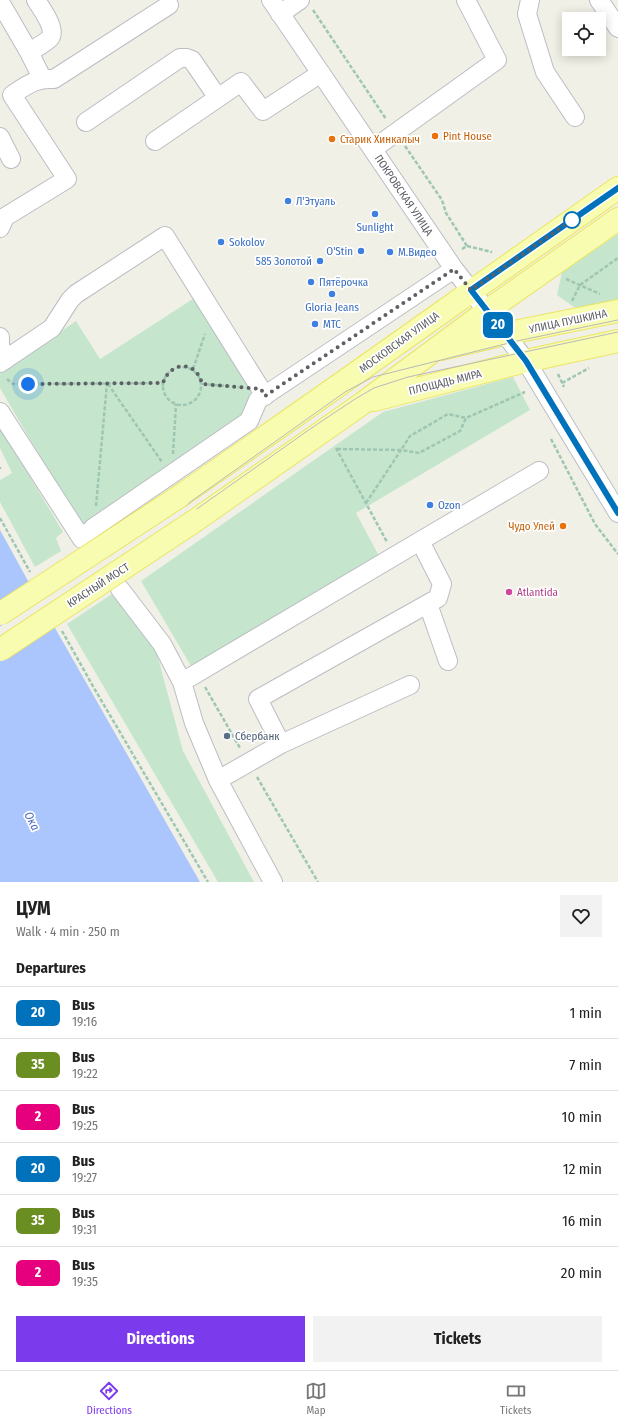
<!DOCTYPE html>
<html lang="en">
<head>
<meta charset="utf-8">
<style>
  :root { --surface:#fff; --page:#f2f2f2; --text:#222; --muted:#767676; --line:#e0e0e0; --accent:#7c3aed }
  body { margin:0; font-family:"Fira Sans Condensed",sans-serif; background:var(--page); color:var(--text); height:100vh; display:flex; flex-direction:column; font-size:15px; white-space:nowrap }
  * { box-sizing:border-box; margin:0 }
  p { font-size:13px; color:var(--muted) }
  .icon { flex:none; width:22px; height:22px; fill:none; stroke:currentColor; stroke-width:2; stroke-linecap:round; stroke-linejoin:round }
  .map { position:relative; height:882px; overflow:hidden }
  .details { display:flex; flex-direction:column; background:var(--surface); flex:1 }
  .details>* { flex:none }
  .badge { padding:0 8px; border-radius:6px; font-size:14px; line-height:26px }
  .buttons { position:absolute; left:562px; top:12px; display:grid; gap:8px }
  .buttons a { display:grid; place-items:center; width:44px; height:44px; border-radius:0px; background:var(--surface); box-shadow:0 2px 10px #0003; font-size:20px }
  .you { position:absolute; width:20px; height:20px; margin:-10px; border:3px solid #fff; border-radius:50%; background:#1a73e8; box-shadow:0 0 0 6px #1a73e833 }
  .map>.badge { position:absolute; translate:-50% -50%; box-shadow:0 0 0 2px #fff }
  h2 { padding:0 16px; font-size:15px; line-height:36px }
  .round { display:grid; place-items:center; flex:none; width:42px; height:42px; border-radius:0px; background:var(--page) }
  .head { display:flex; align-items:center; justify-content:space-between; height:68px; padding:0 16px }
  h1 { font-size:19px; font-weight:700; line-height:30px }
  .primary-button { display:flex; gap:8px; margin-top:auto; padding:8px 16px }
  .primary-button a { flex:1; height:46px; border-radius:0px; background:var(--accent); color:#fff; font-size:16px; font-weight:700; line-height:46px; text-align:center }
  .primary-button a+a { background:var(--page); color:var(--text) }
  ul { padding:0; list-style:none }
  li { display:flex; align-items:center; gap:12px; height:52px; padding:0 16px; border-top:1px solid var(--line) }
  li div { flex:1 }
  li b { display:block; font-size:15px }
  li em { font-style:normal }
  li .badge { min-width:44px; font-weight:700; text-align:center }
  .tab-bar { display:flex; justify-content:space-around; align-items:center; height:56px; border-top:1px solid var(--line); background:var(--surface); font-size:11px; color:var(--muted) }
  .tab-bar a { display:grid; justify-items:center; gap:2px }
  .tab-bar .current { color:var(--accent) }
  .map>svg:first-child { display:block }
  .green { fill:#c5e6cc }
  .water { fill:#abc6fc }
  .pier { fill:#f0f0e7 }
  .lines { fill:none; stroke-linecap:round; stroke-linejoin:round }
  .minor-casing { stroke:#bbbdc2; stroke-width:20 }
  .major-casing { stroke:#ece563; stroke-width:24 }
  .path { stroke:#9ec6b3; stroke-width:2.5; stroke-dasharray:4 2; stroke-linecap:butt }
  .minor { stroke:#fff; stroke-width:18 }
  .major { stroke:#f7fcb0; stroke-width:22 }
  .tram { stroke:#b9b9ba; stroke-width:1 }
  .major-bridge-casing { stroke:#ece563; stroke-width:24; stroke-linecap:butt }
  .major-bridge { stroke:#f7fcb0; stroke-width:22 }
  .line-casing { stroke:#fff; stroke-width:9 }
  .line { stroke:#0072bc; stroke-width:6 }
  .walk { stroke:#5e6066; stroke-width:4; stroke-dasharray:0 7.2 }
  .food-dot { fill:#e8710a; stroke:#fff; stroke-width:1.5 }
  .shop-dot { fill:#3f7fe0; stroke:#fff; stroke-width:1.5 }
  .stop-dot { fill:#fff; stroke:#0072bc; stroke-width:2 }
  .hotel-dot { fill:#d1479c; stroke:#fff; stroke-width:1.5 }
  .service-dot { fill:#5c6f8a; stroke:#fff; stroke-width:1.5 }
  .labels { text-anchor:middle; stroke-width:3.5; stroke-linejoin:round; paint-order:stroke }
  .food-label { font-size:11px; fill:#c56008; stroke:#fff; text-anchor:start }
  .street-label { font-size:11px; fill:#5e6066; stroke:#fff }
  .shop-label { font-size:11px; fill:#366cbe; stroke:#fff; text-anchor:start }
  .hotel-label { font-size:11px; fill:#b23c85; stroke:#fff; text-anchor:start }
  .service-label { font-size:11px; fill:#4e5e75; stroke:#fff; text-anchor:start }
  .water-label { font-size:12px; font-style:italic; fill:#4d6bc0; stroke:#fff }
</style>
</head>
<body>
<div class="map">
<svg width="618" height="882" viewBox="0 0 618 882">
  <rect width="100%" height="100%" fill="#f0f0e7"/>
  <path class="green" d="M618 234V301L578 310 557 295 562 272Z
    M199 295 248 374 251 396 242 418 81 527 0 388V374L76 321 100 359Z
    M513 377 530 410 356 513 379 556 191 666 141 581 383 412Z
    M0 427 63 532 56 538 61 551 35 567 0 502V480L12 473 0 448Z
    M112 594 156 650 183 751 254 882H218L67 624Z"/>
  <path class="water" d="M0 530 27 579 200 882H0Z"/>
  <path class="pier" d="M31 582 55 624 0 660V602Z"/>
  <g class="lines">
    <defs>
      <path id="minor" d="M271 0 454 269 526 361 618 513
        M530 0 527 14 545 72 575 117
        M599 0 618 28
        M0 2 29 52 42 78
        M280 14 300 0
        M29 52C34 49 47 42 50 38 57 29 41 8 36 0
        M86 122 180 58H187L192 60 218 98
        M0 137 11 159
        M155 141 241 82 263 111 321 73
        M373 149 497 60 466 0
        M0 228 5 217 67 179 12 95C27 85 35 78 54 79L169 5
        M0 337V345L5 360
        M0 363 52 328 70 300 76 294 165 236 265 396
        M0 412 82 539 93 528 249 421 258 400 454 269
        M420 541 539 471
        M120 589 162 644 182 682 194 723 218 780 273 882
        M428 604 448 661
        M182 682 420 541 442 584 438 598 258 699 281 744 218 780
        M281 744 410 685"/>
      <path id="major" d="M441 349 504 334 618 311
        M374 400 526 361 618 341
        M180 496C327 395 472 290 618 188
        M196 520 363 403 487 311 618 219"/>
    </defs>
    <use href="#minor" class="minor-casing"/>
    <use href="#major" class="major-casing"/>
    <path class="path" d="M313 10 386 119
      M405 146 442 200 446 213 467 246
      M462 249 467 246 492 252
      M566 279 600 294
      M572 301 580 285 618 258
      M163 386a19 19 0 1 1 38 0a19 19 0 1 1-38 0Z
      M193 369 205 334
      M558 374 564 387
      M7 379 13 384 163 383
      M562 383 589 368
      M108 384 162 462
      M202 384 239 387
      M551 439 595 524 618 554
      M336 448 387 542
      M337 449 401 450 410 436 448 414 466 418
      M173 454 176 404
      M0 467V469
      M366 503 401 450 419 453 460 431 466 418 525 392
      M96 506 107 383
      M0 518 30 572
      M62 631 94 688 208 882
      M205 687 240 748
      M257 777 318 882"/>
    <use href="#minor" class="minor"/>
    <use href="#major" class="major"/>
    <path class="tram" d="M0 626 186 505 345 392 373 377 517 341 618 320
      M0 638 191 513 313 427 355 399 374 388 408 377 618 332"/>
    <defs>
      <path id="major-bridge" d="M0 614 180 496
        M0 650 196 520"/>
    </defs>
    <use href="#major-bridge" class="major-bridge-casing"/>
    <use href="#major-bridge" class="major-bridge"/>
  </g>
  <g class="lines">
    <defs>
      <path id="line" d="M618 188 471 290 526 361 618 513"/>
    </defs>
    <use href="#line" class="line-casing"/>
    <use href="#line" class="line"/>
    <path class="walk" d="M28 384 163 383C171 360 197 361 202 384L261 389 265 396 454 269 471 290 572 220"/>
  </g>
  <g class="food-dot">
    <circle cx="435" cy="136" r="4"/>
    <circle cx="332" cy="139" r="4"/>
    <circle cx="563" cy="526" r="4"/>
  </g>
  <g class="shop-dot">
    <circle cx="288" cy="201" r="4"/>
    <circle cx="375" cy="214" r="4"/>
    <circle cx="221" cy="242" r="4"/>
    <circle cx="361" cy="251" r="4"/>
    <circle cx="390" cy="252" r="4"/>
    <circle cx="320" cy="261" r="4"/>
    <circle cx="311" cy="282" r="4"/>
    <circle cx="332" cy="294" r="4"/>
    <circle cx="315" cy="324" r="4"/>
    <circle cx="430" cy="505" r="4"/>
  </g>
  <circle class="stop-dot" cx="572" cy="220" r="8"/>
  <circle class="hotel-dot" cx="509" cy="592" r="4"/>
  <circle class="service-dot" cx="227" cy="736" r="4"/>
  <g class="labels">
    <g class="food-label">
      <text x="443" y="140">Pint House</text>
      <text x="340" y="143">Старик Хинкалыч</text>
      <text x="555" y="530" text-anchor="end">Чудо Улей</text>
    </g>
    <g class="street-label">
      <text transform="translate(404 195) rotate(56)" y="4">ПОКРОВСКАЯ УЛИЦА</text>
      <text transform="translate(568 321) rotate(-12)" y="4">УЛИЦА ПУШКИНА</text>
      <text transform="translate(399 342) rotate(-36)" y="4">МОСКОВСКАЯ УЛИЦА</text>
      <text transform="translate(445 382) rotate(-14)" y="4">ПЛОЩАДЬ МИРА</text>
      <text transform="translate(98 585) rotate(-33)" y="4">КРАСНЫЙ МОСТ</text>
    </g>
    <g class="shop-label">
      <text x="296" y="205">Л'Этуаль</text>
      <text x="375" y="231" text-anchor="middle">Sunlight</text>
      <text x="229" y="246">Sokolov</text>
      <text x="353" y="255" text-anchor="end">O'Stin</text>
      <text x="398" y="256">М.Видео</text>
      <text x="312" y="265" text-anchor="end">585 Золотой</text>
      <text x="319" y="286">Пятёрочка</text>
      <text x="332" y="311" text-anchor="middle">Gloria Jeans</text>
      <text x="323" y="328">МТС</text>
      <text x="438" y="509">Ozon</text>
    </g>
    <g class="hotel-label">
      <text x="517" y="596">Atlantida</text>
    </g>
    <g class="service-label">
      <text x="235" y="740">Сбербанк</text>
    </g>
    <g class="water-label">
      <text transform="translate(32 821) rotate(63)" y="4">Ока</text>
    </g>
  </g>
</svg>
<div class="buttons">
<a><svg class="icon" aria-label="locate" viewBox="0 0 24 24"><circle cx="12" cy="12" r="6"/><path d="M12 2v4M12 18v4M2 12h4M18 12h4"/></svg></a>
</div>
<div class="you" style="left:28px;top:384px"></div>
<b class="badge" style="left:498px;top:325px;background:#0072bc;color:#fff">20</b>
</div>
<section class="details">
<div class="head"><div><h1>ЦУМ</h1><p>Walk · 4 min · 250 m</p></div><a class="round"><svg class="icon" aria-label="heart" viewBox="0 0 24 24"><path d="M12 20l-8-8c-3-5 5-10 8-4 3-6 11-1 8 4z"/></svg></a></div>
<h2>Departures</h2>
<ul>
<li><span class="badge" style="background:#0072bc;color:#fff">20</span><div><b>Bus</b><p>19:16</p></div><em>1 min</em></li>
<li><span class="badge" style="background:#6b8e23;color:#fff">35</span><div><b>Bus</b><p>19:22</p></div><em>7 min</em></li>
<li><span class="badge" style="background:#e6007e;color:#fff">2</span><div><b>Bus</b><p>19:25</p></div><em>10 min</em></li>
<li><span class="badge" style="background:#0072bc;color:#fff">20</span><div><b>Bus</b><p>19:27</p></div><em>12 min</em></li>
<li><span class="badge" style="background:#6b8e23;color:#fff">35</span><div><b>Bus</b><p>19:31</p></div><em>16 min</em></li>
<li><span class="badge" style="background:#e6007e;color:#fff">2</span><div><b>Bus</b><p>19:35</p></div><em>20 min</em></li>
</ul>
<div class="primary-button"><a>Directions</a><a>Tickets</a></div>
</section>
<nav class="tab-bar">
<a class="current"><svg class="icon" aria-label="directions" viewBox="0 0 24 24"><path d="M12 3l9 9-9 9-9-9zM9 14v-3h6M13 9l2 2-2 2"/></svg>Directions</a>
<a><svg class="icon" aria-label="map" viewBox="0 0 24 24"><path d="M3 6l6-2 6 2 6-2v14l-6 2-6-2-6 2zM9 4v14M15 6v14"/></svg>Map</a>
<a><svg class="icon" aria-label="tickets" viewBox="0 0 24 24"><path d="M3 7h18v10H3zM15 7v10"/></svg>Tickets</a>
</nav>
</body>
</html>
